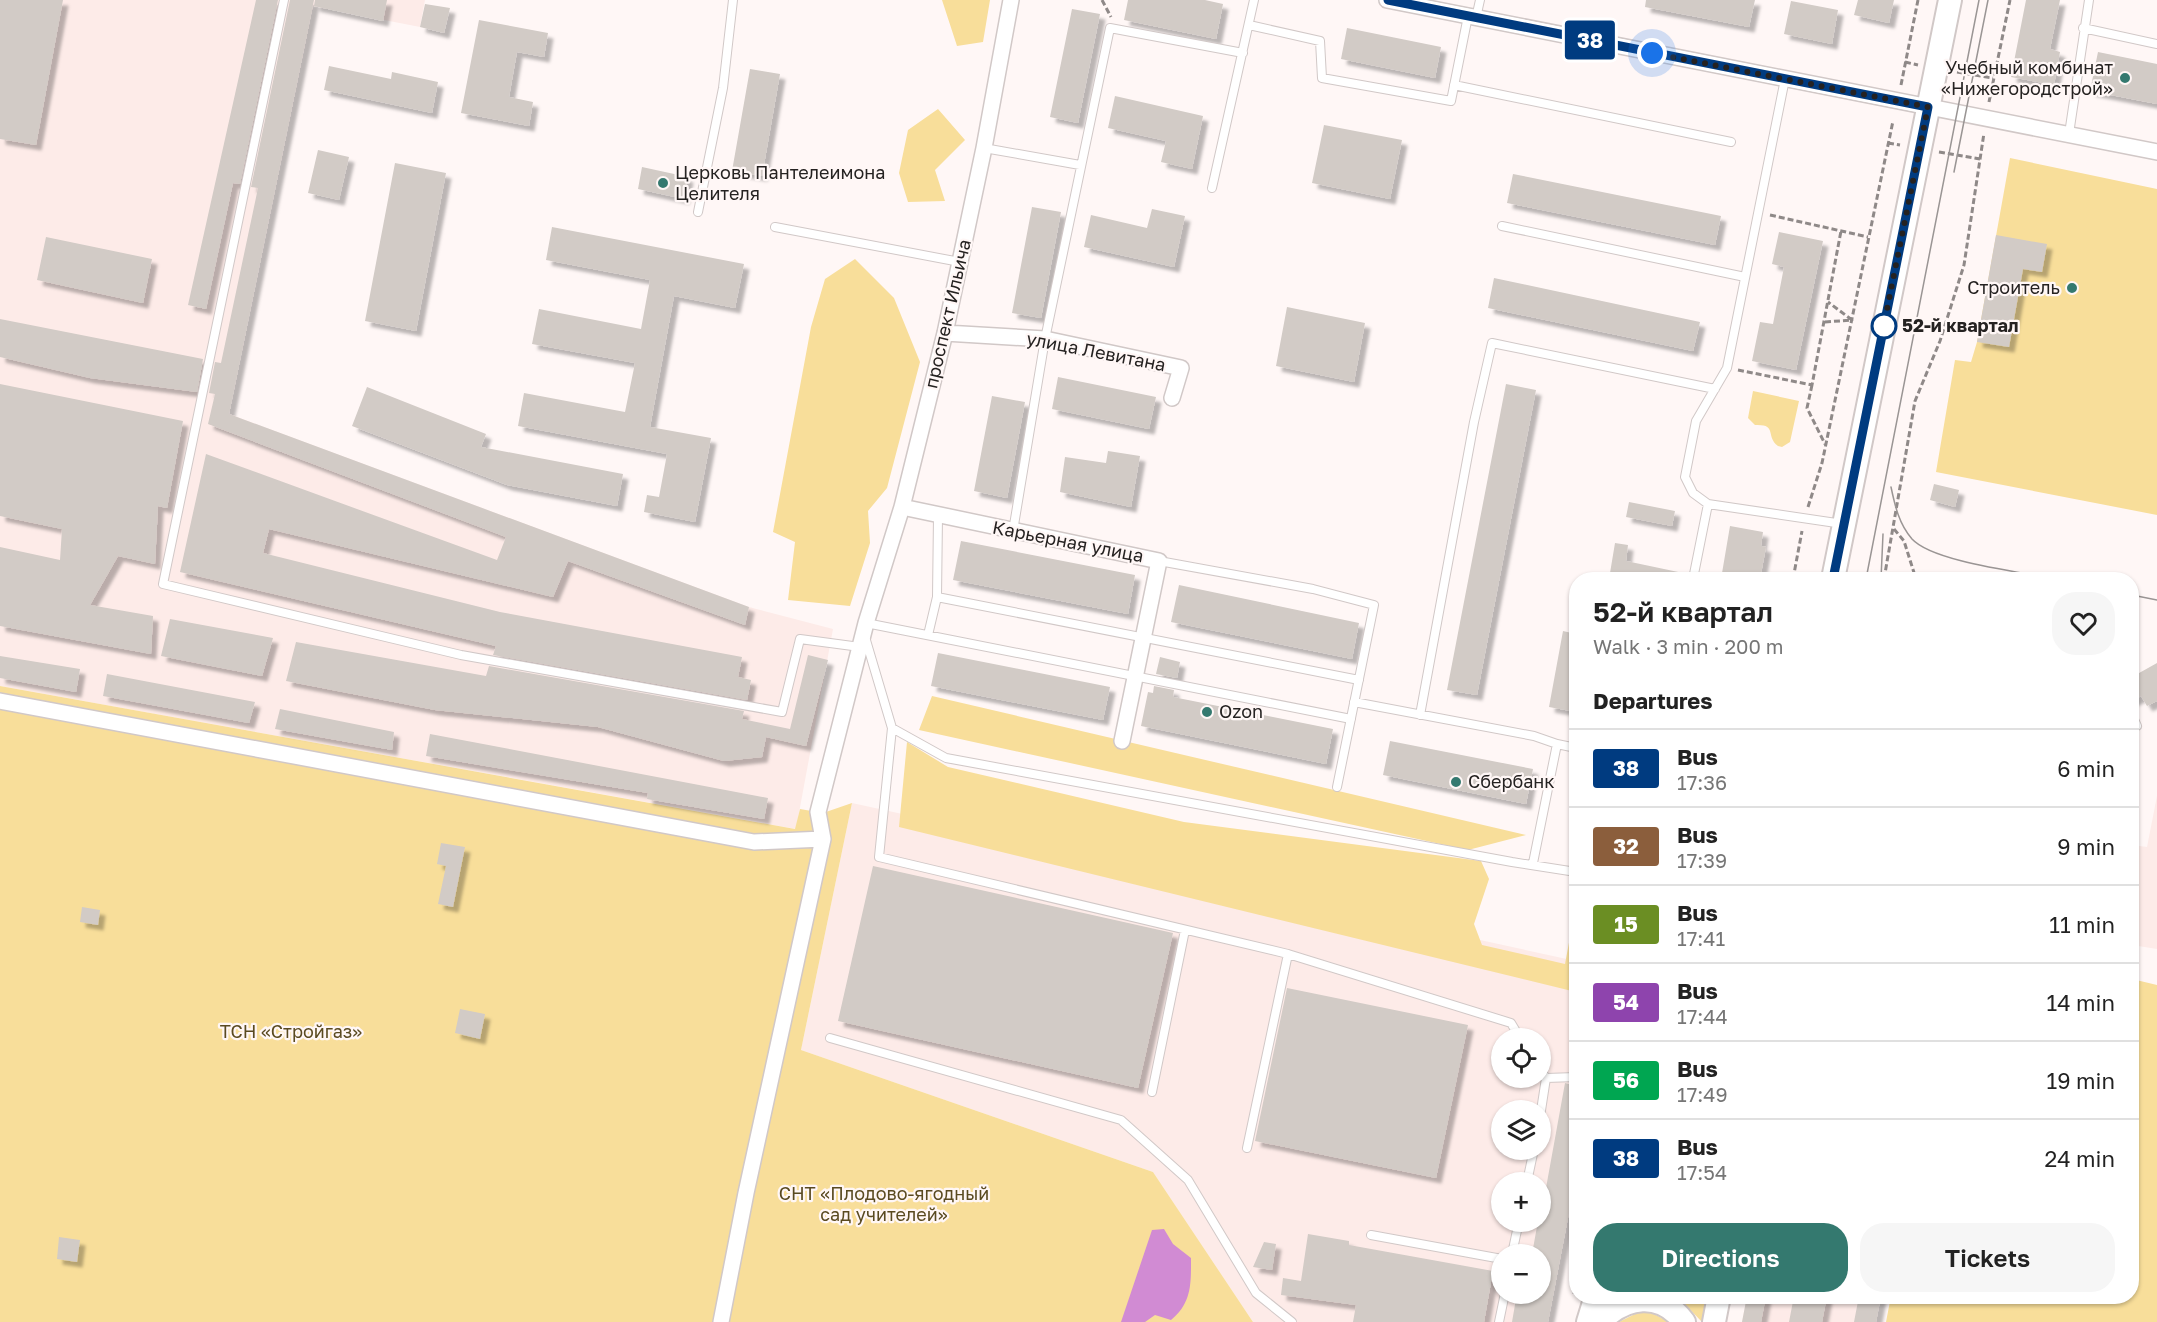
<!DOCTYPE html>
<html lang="en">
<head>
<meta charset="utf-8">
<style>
  :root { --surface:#fff; --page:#f6f6f6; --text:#222; --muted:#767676; --line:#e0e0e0; --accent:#34796f }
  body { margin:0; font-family:"Golos Text",sans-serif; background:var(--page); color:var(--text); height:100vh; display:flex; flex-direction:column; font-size:22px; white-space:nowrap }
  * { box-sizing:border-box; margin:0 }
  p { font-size:20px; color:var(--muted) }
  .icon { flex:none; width:33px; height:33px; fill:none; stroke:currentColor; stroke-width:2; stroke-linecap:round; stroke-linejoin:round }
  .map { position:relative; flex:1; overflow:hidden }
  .sheet { position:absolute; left:1569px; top:572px; width:570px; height:732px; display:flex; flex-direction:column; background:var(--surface); border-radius:24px; box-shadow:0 2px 4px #0004 }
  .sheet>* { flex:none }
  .badge { padding:0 12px; border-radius:4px; font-size:21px; line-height:39px }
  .tools { position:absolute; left:1491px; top:1028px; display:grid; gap:12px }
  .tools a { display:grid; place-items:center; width:60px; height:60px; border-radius:50%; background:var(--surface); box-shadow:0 2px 4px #0004; font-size:30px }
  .you { position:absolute; width:30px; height:30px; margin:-15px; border:4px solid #fff; border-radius:50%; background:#1a73e8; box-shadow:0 0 0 9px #1a73e833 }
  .map>.badge { position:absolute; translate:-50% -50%; box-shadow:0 0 0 3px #fff }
  h2 { padding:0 24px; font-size:22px; line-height:54px }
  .round { display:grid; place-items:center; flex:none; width:63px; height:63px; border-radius:24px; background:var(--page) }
  .headline { display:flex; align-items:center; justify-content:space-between; height:102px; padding:0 24px }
  h1 { font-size:28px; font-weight:600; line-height:45px }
  .primary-button { display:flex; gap:12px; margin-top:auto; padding:12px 24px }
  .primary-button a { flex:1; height:69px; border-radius:24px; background:var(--accent); color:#fff; font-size:24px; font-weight:600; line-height:69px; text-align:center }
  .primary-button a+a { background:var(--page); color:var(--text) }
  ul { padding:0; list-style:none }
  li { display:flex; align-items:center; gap:18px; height:78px; padding:0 24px; border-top:2px solid var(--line) }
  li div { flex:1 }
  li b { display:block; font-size:22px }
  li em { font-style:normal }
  li .badge { min-width:66px; font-weight:700; text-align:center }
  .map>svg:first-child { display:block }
  .built { fill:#fdebe8; fill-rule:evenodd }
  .green { fill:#f8de9a }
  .water { fill:#d18bd3 }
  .building { fill:#d2cbc6; filter:url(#shadow) }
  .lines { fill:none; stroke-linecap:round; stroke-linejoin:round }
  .lane-casing { stroke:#d1c8c7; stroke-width:10 }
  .street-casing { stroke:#d1c8c7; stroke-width:18 }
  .primary-casing { stroke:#d1c8c7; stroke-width:26 }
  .path { stroke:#8f8988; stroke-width:3; stroke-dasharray:6 3; stroke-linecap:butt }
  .lane { stroke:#fff; stroke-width:8 }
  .street { stroke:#fff; stroke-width:15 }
  .primary { stroke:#fff; stroke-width:22 }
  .tram { stroke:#9a9594; stroke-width:1.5 }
  .line-casing { stroke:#fff; stroke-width:14 }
  .line { stroke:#003b80; stroke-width:9 }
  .walk { stroke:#252221; stroke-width:6; stroke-dasharray:0 10.8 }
  .poi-dot { fill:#34796f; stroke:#fff7f6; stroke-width:2 }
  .stop-dot { fill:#fff; stroke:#003b80; stroke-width:3 }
  .labels { text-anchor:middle; stroke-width:4.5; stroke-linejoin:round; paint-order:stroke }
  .poi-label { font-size:18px; fill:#252221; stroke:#fff7f6; text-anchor:start }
  .street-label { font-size:18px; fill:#252221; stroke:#fff7f6 }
  .stop-label { font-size:18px; font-weight:bold; fill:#252221; stroke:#fff7f6; text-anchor:start }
  .park-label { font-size:18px; fill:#5a4a20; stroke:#fff7f6 }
</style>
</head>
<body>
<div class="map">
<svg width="2157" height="1322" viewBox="0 0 2157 1322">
  <defs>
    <filter id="shadow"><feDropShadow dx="5.5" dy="5.5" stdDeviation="1.5" flood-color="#0004"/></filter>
  </defs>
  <rect width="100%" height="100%" fill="#fff7f6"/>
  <path class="built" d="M0 0H425L420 27 313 6 229 414 749 607 833 629 796 829 0 686Z
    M2157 796V949L2132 945V845L2147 847Z
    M852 803 1576 961V1176L1548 1322H1253L1153 1172 801 1050ZM1502 1038H1540V1077H1502ZM1502 1110H1540V1149H1502ZM1502 1182H1540V1221H1502ZM1502 1254H1540V1293H1502Z
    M1747 1296H1881L1876 1322H1742Z"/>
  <path class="green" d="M942 0H990L983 42 957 46Z
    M938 109 965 140 935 170 945 201 908 202 899 173 908 130Z
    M2010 158 2157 189V515L1936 472 1955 360 1971 362 1977 342Z
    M855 259 894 298 920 362 887 488 868 511 870 543 850 606 788 600 795 542 773 532 811 327 825 279Z
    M1753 391 1799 401 1790 442 1782 447 1778 446C1765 436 1778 424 1755 425L1748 418Z
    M0 686 795 829 800 809 823 813 852 803 801 1050 1153 1172 1253 1322H0Z
    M932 696 1526 835 1468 850 919 730Z
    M907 742 948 767 1184 822 1481 861 1489 879 1474 924 1482 945 1565 964 1576 905V992L899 827Z
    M2132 979 2157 985V1322H1886L1891 1296H2132Z
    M1677 1296H1707L1702 1322Z
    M1641 1311 1651 1312 1668 1322H1619Z"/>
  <path class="water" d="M1164 1229 1173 1244 1191 1258C1191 1283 1192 1303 1171 1320L1155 1315 1145 1322H1121L1152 1230Z"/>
  <path class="building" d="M0 0H63L36 145 0 139Z
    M256 0H278L240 184 233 183 206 309 188 305Z
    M290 0H314L229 414 749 607 745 625 568 561 553 597 269 529 263 553 500 612 742 657 738 677 751 680 747 700 493 655 496 646 180 572 206 454 497 560 506 537 208 424 215 394 209 393 215 362 221 363 258 188 251 187Z
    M315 0H387L383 21 314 6Z
    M1128 0H1205L1223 4 1216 39 1124 20Z
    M1646 0H1755L1749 27 1645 7Z
    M1858 0H1894L1889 23 1854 15Z
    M2026 0H2060L2050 49 2060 52 2054 85 2011 77Z
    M1791 1 1838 10 1832 44 1784 34Z
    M425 4 450 8 444 33 420 27Z
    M1072 9 1100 14 1078 123 1050 117Z
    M479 20 548 33 544 57 517 52 509 97 533 102 529 126 461 113Z
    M1347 28 1441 47 1435 78 1341 59Z
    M2098 52 2157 64V104L2090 91Z
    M329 66 391 79 392 72 438 82 432 113 324 90Z
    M750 69 780 74 762 176 732 171Z
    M1115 96 1203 116 1192 169 1161 162 1166 141 1108 128Z
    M1324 125 1402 140 1390 199 1312 183Z
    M318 150 349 157 339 200 308 193Z
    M395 163 446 173 416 331 365 321Z
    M642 167 688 177 684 199 638 189Z
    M1513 174 1721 216 1715 245 1507 203Z
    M1032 207 1061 212 1041 318 1012 313Z
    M1152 209 1185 216 1174 267 1084 247 1091 215 1147 228Z
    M552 227 744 264 735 308 674 296 650 427 711 438 695 522 644 512 647 495 659 497 667 454 518 426 524 393 625 412 635 363 532 344 539 309 641 329 650 280 546 260Z
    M1779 232 1823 241 1796 370 1752 361 1760 322 1773 324 1784 267 1772 264Z
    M1996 235 2047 244 2042 272 2023 269 2009 347 1977 342Z
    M46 237 152 259 143 303 37 280Z
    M1494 278 1700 322 1693 351 1488 308Z
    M1287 307 1365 323 1354 382 1276 366Z
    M0 319 203 359 197 392 90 378 0 357Z
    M1058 377 1156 397 1149 429 1052 409Z
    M0 384 183 421 167 508 158 506 155 564 118 556 90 605 153 616 151 654 0 626V547L60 560 62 529 0 516Z
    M1506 384 1536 390 1477 695 1447 690Z
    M367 387 486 434 481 447 623 474 617 506 507 485 352 426Z
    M992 396 1025 402 1007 498 974 491Z
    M1108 451 1140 456 1131 507 1060 492 1065 457 1106 463Z
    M1934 484 1959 490 1955 507 1930 500Z
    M1629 502 1675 511 1672 526 1626 517Z
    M1730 526 1763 532 1761 546 1766 547 1760 579H1721Z
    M961 541 1135 575 1128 614 953 580Z
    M1615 543 1628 545 1626 561 1683 573 1682 579H1609Z
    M1179 585 1359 623 1352 659 1171 622Z
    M170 619 273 638 262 676 161 656Z
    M1563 631 1576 634V712L1549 707Z
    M296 642 486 676 489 666 744 711 742 719 790 729 808 655 828 660 806 746 766 737 762 757 724 761 598 727 435 710 286 681Z
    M938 653 1110 687 1103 720 931 686Z
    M0 656 80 669 76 692 0 678Z
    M1160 657 1180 662 1177 678 1156 674Z
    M2157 663V701L2147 706 2141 696 2132 701V677Z
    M107 674 255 702 249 723 103 696Z
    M1154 686 1174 690 1173 697 1333 729 1326 764 1141 726 1148 692 1153 693Z
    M280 709 394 732 392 750 275 729Z
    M430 734 768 798 764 819 647 799 648 793 426 756Z
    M1390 741 1533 769 1526 804 1383 775Z
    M441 843 465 847 453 907 438 904 446 866 437 864Z
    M873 866 1173 933 1138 1088 838 1021Z
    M82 907 100 910 98 925 80 922Z
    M1287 988 1468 1025 1436 1178 1255 1141Z
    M460 1009 485 1014 480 1039 455 1033Z
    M1565 1083 1576 1086V1176L1548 1322H1512L1517 1293H1540V1254H1532L1538 1221H1540Z
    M1308 1234 1349 1241V1245L1493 1271 1484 1322H1353L1356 1305 1281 1295 1283 1278 1301 1281Z
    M59 1237 80 1240 77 1262 57 1259Z
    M1264 1242 1276 1244 1272 1270 1253 1267Z
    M1747 1296H1766L1761 1322H1742Z
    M1794 1296H1827L1822 1322H1789Z
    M1859 1296H1881L1876 1322H1854Z"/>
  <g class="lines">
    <defs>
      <path id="lane" d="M284 0 163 584 461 655 782 712 800 639 860 647
        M1476 18 1480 0
        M1249 25 1320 41 1322 78 1451 101 1468 16
        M2083 28 2157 44
        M1785 79 1727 368 1696 421 1685 477 1693 493 1708 504 1843 524
        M1454 85 1731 142
        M2069 134 2089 0
        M984 148 1080 165
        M1212 188 1254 0
        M698 212 723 88 733 0
        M1502 226 1745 277
        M775 227 960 262
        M1013 531 1045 339 1110 28 1243 53
        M1159 561 1313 589 1374 605 1337 787
        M1693 579 1708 504
        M937 597 938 516
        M866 623 1351 719
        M928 635 937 597 1359 680
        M865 637 892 728 879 857 1288 954 1511 1023 1520 1038
        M1354 702 1534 736 1557 744
        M1420 715 1474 422 1492 343 1715 389
        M2132 715 2137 726 2132 729
        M892 728 946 758 1512 862 1576 872
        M1533 863 1557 744 1576 748
        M830 1038 1121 1120 1188 1180 1256 1293 1292 1322
        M1540 1070 1546 1078 1540 1117
        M1546 1078 1576 1077
        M1152 1092 1185 930
        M1247 1148 1288 954
        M1527 1182 1534 1149
        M1371 1235 1502 1259
        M1512 1254 1519 1221
        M1499 1322 1505 1293"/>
      <path id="street" d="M1387 0 2157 152
        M945 333 1045 339 1181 368 1172 398
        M902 507 1159 561 1122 741
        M0 701 754 842 823 839
        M721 1322 746 1193 823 839 818 812 866 623 902 507 945 333 984 148 1011 0"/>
      <path id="primary" d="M1833 579 1950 0
        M1588 1322 1596 1296
        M1600 1322C1625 1296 1660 1290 1684 1322
        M1714 1322 1719 1296"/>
    </defs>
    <use href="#lane" class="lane-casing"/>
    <use href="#street" class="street-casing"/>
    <use href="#primary" class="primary-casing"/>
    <path class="path" d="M1102 0 1111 17
      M1905 62 1918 65
      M1957 72 1993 78
      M1901 85 1918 0
      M1989 102 2010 0
      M1888 143 1900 145
      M1939 152 1980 159
      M1770 215 1868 237
      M1825 322 1852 320 1828 302
      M1738 370 1812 385 1841 231
      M1812 385 1807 408 1825 444
      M1808 507 1822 463 1893 121
      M1894 529 1904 541 1916 579
      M1793 579 1802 531
      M1884 579 1915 401 1940 341 1964 265 1984 133
      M1574 1294 1576 1284"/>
    <use href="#lane" class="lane"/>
    <use href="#street" class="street"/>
    <use href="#primary" class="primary"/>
    <path class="tram" d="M1954 172 1988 0
      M1891 487C1895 506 1899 524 1912 539 1933 562 2022 572 2055 579
      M1866 579 1979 0
      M1881 579 1883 534
      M2132 595 2157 600"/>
  </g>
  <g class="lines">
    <defs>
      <path id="line" d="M1388 0 1928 107 1833 579"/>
    </defs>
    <use href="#line" class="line-casing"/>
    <use href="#line" class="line"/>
    <path class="walk" d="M1652 53 1928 107 1883 329 1884 326"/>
  </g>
  <g class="poi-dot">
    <circle cx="2125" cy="78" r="6"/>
    <circle cx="663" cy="183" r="6"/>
    <circle cx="2072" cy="288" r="6"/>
    <circle cx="1207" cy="712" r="6"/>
    <circle cx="1456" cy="782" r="6"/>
  </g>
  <circle class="stop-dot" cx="1884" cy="326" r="12"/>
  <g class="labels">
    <g class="poi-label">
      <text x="2113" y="74" text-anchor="end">Учебный комбинат<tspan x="2113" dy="21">«Нижегородстрой»</tspan></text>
      <text x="675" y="179">Церковь Пантелеимона<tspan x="675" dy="21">Целителя</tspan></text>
      <text x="2060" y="294" text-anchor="end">Строитель</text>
      <text x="1219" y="718">Ozon</text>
      <text x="1468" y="788">Сбербанк</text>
    </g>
    <g class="street-label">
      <text transform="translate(948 314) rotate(-77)" y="6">проспект Ильича</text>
      <text transform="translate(1096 352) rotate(11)" y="6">улица Левитана</text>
      <text transform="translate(1068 542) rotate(11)" y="6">Карьерная улица</text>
    </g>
    <g class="stop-label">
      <text x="1902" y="332">52-й квартал</text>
    </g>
    <g class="park-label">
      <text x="291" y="1038">ТСН «Стройгаз»</text>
      <text x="884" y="1200">СНТ «Плодово-ягодный<tspan x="884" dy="21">сад учителей»</tspan></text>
    </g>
  </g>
</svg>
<div class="tools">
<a><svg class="icon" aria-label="locate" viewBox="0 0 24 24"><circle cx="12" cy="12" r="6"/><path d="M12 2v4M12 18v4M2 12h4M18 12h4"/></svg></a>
<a><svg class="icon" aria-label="layers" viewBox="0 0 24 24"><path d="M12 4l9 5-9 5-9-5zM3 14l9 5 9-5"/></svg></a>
<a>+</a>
<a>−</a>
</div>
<div class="you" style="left:1652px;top:53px"></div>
<b class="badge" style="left:1590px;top:40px;background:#003b80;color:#fff">38</b>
<section class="sheet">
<div class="headline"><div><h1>52-й квартал</h1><p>Walk · 3 min · 200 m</p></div><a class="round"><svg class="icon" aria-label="heart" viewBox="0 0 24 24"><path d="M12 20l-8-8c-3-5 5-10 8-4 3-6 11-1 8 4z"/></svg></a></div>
<h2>Departures</h2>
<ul>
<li><span class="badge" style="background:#003b80;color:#fff">38</span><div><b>Bus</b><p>17:36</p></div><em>6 min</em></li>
<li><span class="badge" style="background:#8b5e3c;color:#fff">32</span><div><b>Bus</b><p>17:39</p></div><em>9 min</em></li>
<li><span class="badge" style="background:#6b8e23;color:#fff">15</span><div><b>Bus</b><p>17:41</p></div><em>11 min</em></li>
<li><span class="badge" style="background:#8e44ad;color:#fff">54</span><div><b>Bus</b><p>17:44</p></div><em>14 min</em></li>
<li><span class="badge" style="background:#00a651;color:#fff">56</span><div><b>Bus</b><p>17:49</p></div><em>19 min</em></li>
<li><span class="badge" style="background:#003b80;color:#fff">38</span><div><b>Bus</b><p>17:54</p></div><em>24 min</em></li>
</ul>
<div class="primary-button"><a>Directions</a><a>Tickets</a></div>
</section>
</div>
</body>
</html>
